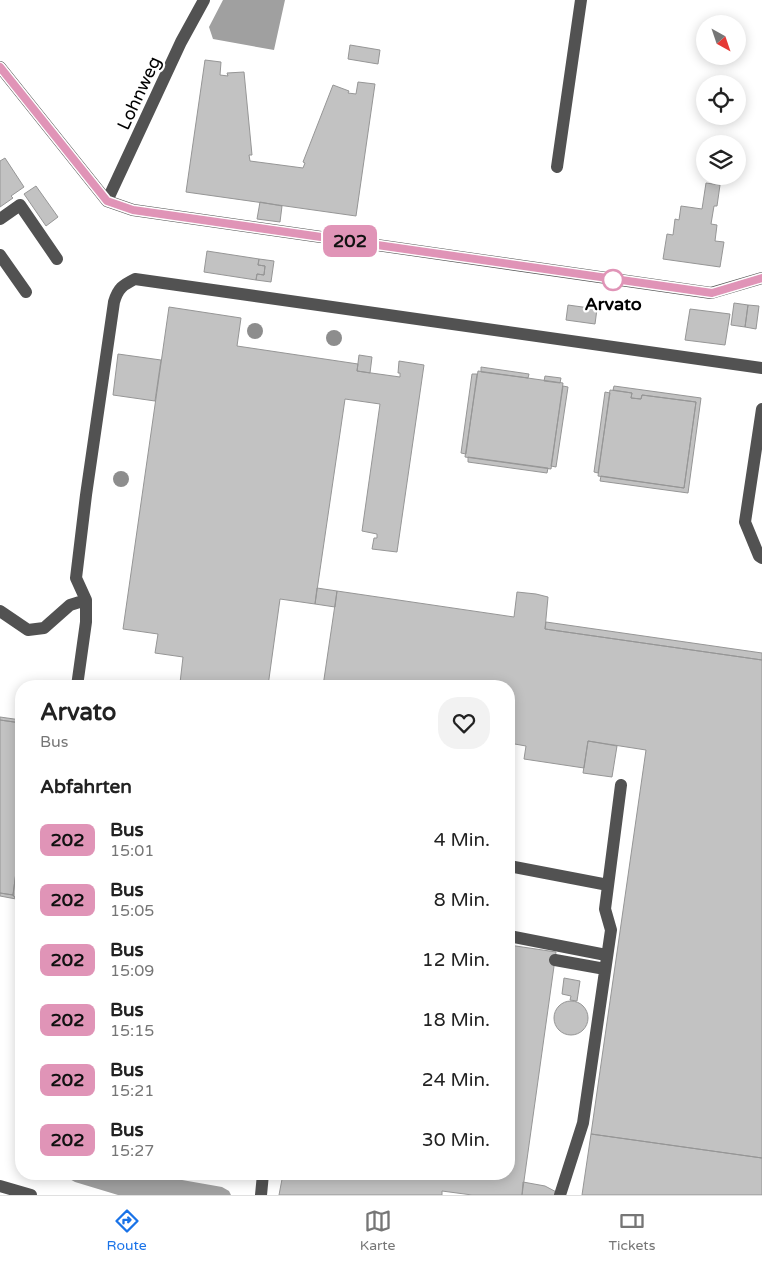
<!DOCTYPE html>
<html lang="de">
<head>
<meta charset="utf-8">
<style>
  :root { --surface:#fff; --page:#f2f2f2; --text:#222; --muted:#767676; --line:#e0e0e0; --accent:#1a73e8 }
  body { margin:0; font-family:"Varela Round",sans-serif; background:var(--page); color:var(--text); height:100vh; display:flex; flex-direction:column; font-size:19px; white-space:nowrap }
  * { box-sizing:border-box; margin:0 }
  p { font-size:16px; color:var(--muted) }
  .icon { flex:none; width:28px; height:28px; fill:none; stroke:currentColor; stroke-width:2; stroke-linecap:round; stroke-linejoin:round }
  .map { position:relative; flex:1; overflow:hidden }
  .panel { position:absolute; left:15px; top:680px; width:500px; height:500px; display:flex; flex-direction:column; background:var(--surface); border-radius:20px; box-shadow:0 2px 12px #0003 }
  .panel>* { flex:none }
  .badge { padding:0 10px; border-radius:8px; font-size:18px; line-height:32px }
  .needle { width:32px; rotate:140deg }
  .tools { position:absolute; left:696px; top:15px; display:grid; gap:10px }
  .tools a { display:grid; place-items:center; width:50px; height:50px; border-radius:50%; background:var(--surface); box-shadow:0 2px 12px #0003; font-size:25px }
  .map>.badge { position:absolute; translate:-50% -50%; box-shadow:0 0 0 2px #fff }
  h2 { padding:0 25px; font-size:19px; line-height:45px }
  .round { display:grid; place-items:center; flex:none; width:52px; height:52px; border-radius:20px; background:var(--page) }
  .head { display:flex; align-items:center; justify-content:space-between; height:85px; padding:0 25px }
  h1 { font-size:24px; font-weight:700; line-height:38px }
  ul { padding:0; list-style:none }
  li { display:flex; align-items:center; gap:15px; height:60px; padding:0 25px }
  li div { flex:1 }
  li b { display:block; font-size:19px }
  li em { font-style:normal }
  li .badge { min-width:55px; font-weight:700; text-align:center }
  .tabs { display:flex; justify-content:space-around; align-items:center; height:70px; border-top:1px solid var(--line); background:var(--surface); font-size:14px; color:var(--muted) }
  .tabs a { display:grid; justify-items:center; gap:2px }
  .tabs .current { color:var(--accent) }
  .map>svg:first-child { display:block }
  .water { fill:#a0a0a0 }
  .building { fill:#c2c2c2; stroke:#969696 }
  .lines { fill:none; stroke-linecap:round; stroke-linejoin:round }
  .minor { stroke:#525252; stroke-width:12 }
  .tree { fill:#8d8d8d }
  .line-casing { stroke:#fff; stroke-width:11 }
  .line { stroke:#e094b7; stroke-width:8 }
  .stop-dot { fill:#fff; stroke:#e094b7; stroke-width:2.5 }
  .labels { text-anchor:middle; stroke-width:4.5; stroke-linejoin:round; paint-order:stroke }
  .street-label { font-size:18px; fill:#000; stroke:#fff }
  .stop-label { font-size:18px; font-weight:bold; fill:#000; stroke:#fff }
</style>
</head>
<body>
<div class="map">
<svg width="762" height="1195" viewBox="0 0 762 1195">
  <rect width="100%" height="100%" fill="#fff"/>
  <path class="water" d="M223 0H285L274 50 213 39 209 27Z
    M68 1174H148L222 1187 229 1191 231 1195H118L75 1182 68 1178Z"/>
  <path class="building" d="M350 45 380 50 378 64 348 59Z
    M205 60 221 62 220 75 228 76 227 73 244 72 252 155H249L250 161 303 168 305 163 303 162 333 85 349 91 348 93 356 94 358 82 375 84 356 216 186 192Z
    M5 158 24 187 11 196 13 198 0 207V161Z
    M706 183 720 185 717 206H714L711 224 717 225 715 241 724 242 720 267 663 259 667 234 673 235 675 219 679 220 681 206 702 209Z
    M36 186 58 217 46 226 24 194Z
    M260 202 282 206 280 222 257 219Z
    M207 251 259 259 258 265 265 266 264 275 257 274 256 280 204 272Z
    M259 259 274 261 271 282 256 280 257 274 264 275 265 266 258 265Z
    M734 303 748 305 745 327 731 325Z
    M568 305 597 309 595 324 566 320Z
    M748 305 759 306 756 329 745 327Z
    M169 307 241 318 237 346 358 364 357 371 400 377V373H398L399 361 424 365 397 552 372 549 374 538H377V534L362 531 380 404 345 399 315 604 280 599 268 686H202L180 683 183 657 155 653 158 634 123 629Z
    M690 309 730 314 725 345 685 340Z
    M118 354 161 360 155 401 113 395Z
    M359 355 372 357 370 373 357 371Z
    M481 367 529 374 528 378 481 372Z
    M478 371 563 383 551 469 465 457Z
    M472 374H477L466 454 461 453Z
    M545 376 561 378 560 383 544 381Z
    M563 386 568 387 556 467 551 466Z
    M614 386 701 398 688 493 600 481 601 476 684 488 696 402 642 395 641 399 631 398 632 393 613 390Z
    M610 390 632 393 631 398 641 399 642 395 696 402 684 488 598 476Z
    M605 392 610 393 598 473 594 472Z
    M468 457 548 468 547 473 468 462Z
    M317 588 337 591 335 607 315 604Z
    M337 591 514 617 517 592 536 594 548 597 545 629 762 660V1158L591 1134 646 750 588 741 584 768 524 759 526 746 509 743V686H323Z
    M546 622 762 653V660L545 629Z
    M0 717 21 720V723L0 720Z
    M0 720 21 723V834L13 895 0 893Z
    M588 741 617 746 612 777 583 773Z
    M21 834V859L16 899 13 895Z
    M0 893 13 895 16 899 0 896Z
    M509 945 556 952 522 1195H472L442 1191V1195H279L283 1174H509Z
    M564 978 580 981 577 1001 570 1000 571 996 562 994Z
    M554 1018a17 17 0 1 1 34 0a17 17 0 1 1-34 0Z
    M591 1134 762 1158V1195H582Z
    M523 1182 545 1186 562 1195H522Z"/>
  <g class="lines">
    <path class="minor" d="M0 67 107 201 133 210 711 293 762 278
      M557 167 581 0
      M107 201 181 42 204 0
      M0 219 20 205 57 259
      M0 255 26 292
      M762 409 745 522 759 556 762 558
      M0 611 28 630 44 628 70 605 86 600
      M77 686 86 622V600L76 578 86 495 114 302C118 288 123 285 135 279L762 368
      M509 866 608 885
      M509 936 606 955
      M555 960 605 969
      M0 1186 31 1195
      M261 1195 263 1174
      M560 1195 583 1123 611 930 605 909 621 785"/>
  </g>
  <g class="tree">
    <circle cx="255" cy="331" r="8"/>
    <circle cx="334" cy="338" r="8"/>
    <circle cx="121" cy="479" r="8"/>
  </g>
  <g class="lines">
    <defs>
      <path id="line" d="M0 67 107 201 133 210 712 293 762 278"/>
    </defs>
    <use href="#line" class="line-casing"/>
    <use href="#line" class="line"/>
  </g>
  <circle class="stop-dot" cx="613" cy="280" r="10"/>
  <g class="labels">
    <g class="street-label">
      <text transform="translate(139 93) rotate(-65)" y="6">Lohnweg</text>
    </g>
    <g class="stop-label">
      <text x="613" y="310">Arvato</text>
    </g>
  </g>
</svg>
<div class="tools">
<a><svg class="needle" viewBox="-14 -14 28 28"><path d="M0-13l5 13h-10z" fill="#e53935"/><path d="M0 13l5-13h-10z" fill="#767676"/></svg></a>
<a><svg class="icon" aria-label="locate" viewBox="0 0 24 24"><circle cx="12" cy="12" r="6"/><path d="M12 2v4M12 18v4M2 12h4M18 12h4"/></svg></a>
<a><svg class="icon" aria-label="layers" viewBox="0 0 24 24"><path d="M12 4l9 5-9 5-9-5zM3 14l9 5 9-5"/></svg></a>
</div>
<b class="badge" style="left:350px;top:241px;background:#e094b7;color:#111">202</b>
<section class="panel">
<div class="head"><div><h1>Arvato</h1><p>Bus</p></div><a class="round"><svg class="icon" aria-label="heart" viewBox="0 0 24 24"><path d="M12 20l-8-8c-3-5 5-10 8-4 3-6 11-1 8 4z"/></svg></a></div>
<h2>Abfahrten</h2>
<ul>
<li><span class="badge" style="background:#e094b7;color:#111">202</span><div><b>Bus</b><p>15:01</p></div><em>4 Min.</em></li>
<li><span class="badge" style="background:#e094b7;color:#111">202</span><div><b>Bus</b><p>15:05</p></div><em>8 Min.</em></li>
<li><span class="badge" style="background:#e094b7;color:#111">202</span><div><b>Bus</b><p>15:09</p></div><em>12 Min.</em></li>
<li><span class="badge" style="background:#e094b7;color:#111">202</span><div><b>Bus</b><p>15:15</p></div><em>18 Min.</em></li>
<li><span class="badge" style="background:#e094b7;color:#111">202</span><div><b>Bus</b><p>15:21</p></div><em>24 Min.</em></li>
<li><span class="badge" style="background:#e094b7;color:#111">202</span><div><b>Bus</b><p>15:27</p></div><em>30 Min.</em></li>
</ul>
</section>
</div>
<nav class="tabs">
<a class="current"><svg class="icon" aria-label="directions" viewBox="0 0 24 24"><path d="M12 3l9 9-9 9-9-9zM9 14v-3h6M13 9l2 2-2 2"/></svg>Route</a>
<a><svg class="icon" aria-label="map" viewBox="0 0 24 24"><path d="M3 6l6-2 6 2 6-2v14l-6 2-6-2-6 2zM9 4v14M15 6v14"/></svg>Karte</a>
<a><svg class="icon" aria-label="tickets" viewBox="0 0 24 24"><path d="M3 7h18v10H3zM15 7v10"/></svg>Tickets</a>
</nav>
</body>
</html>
